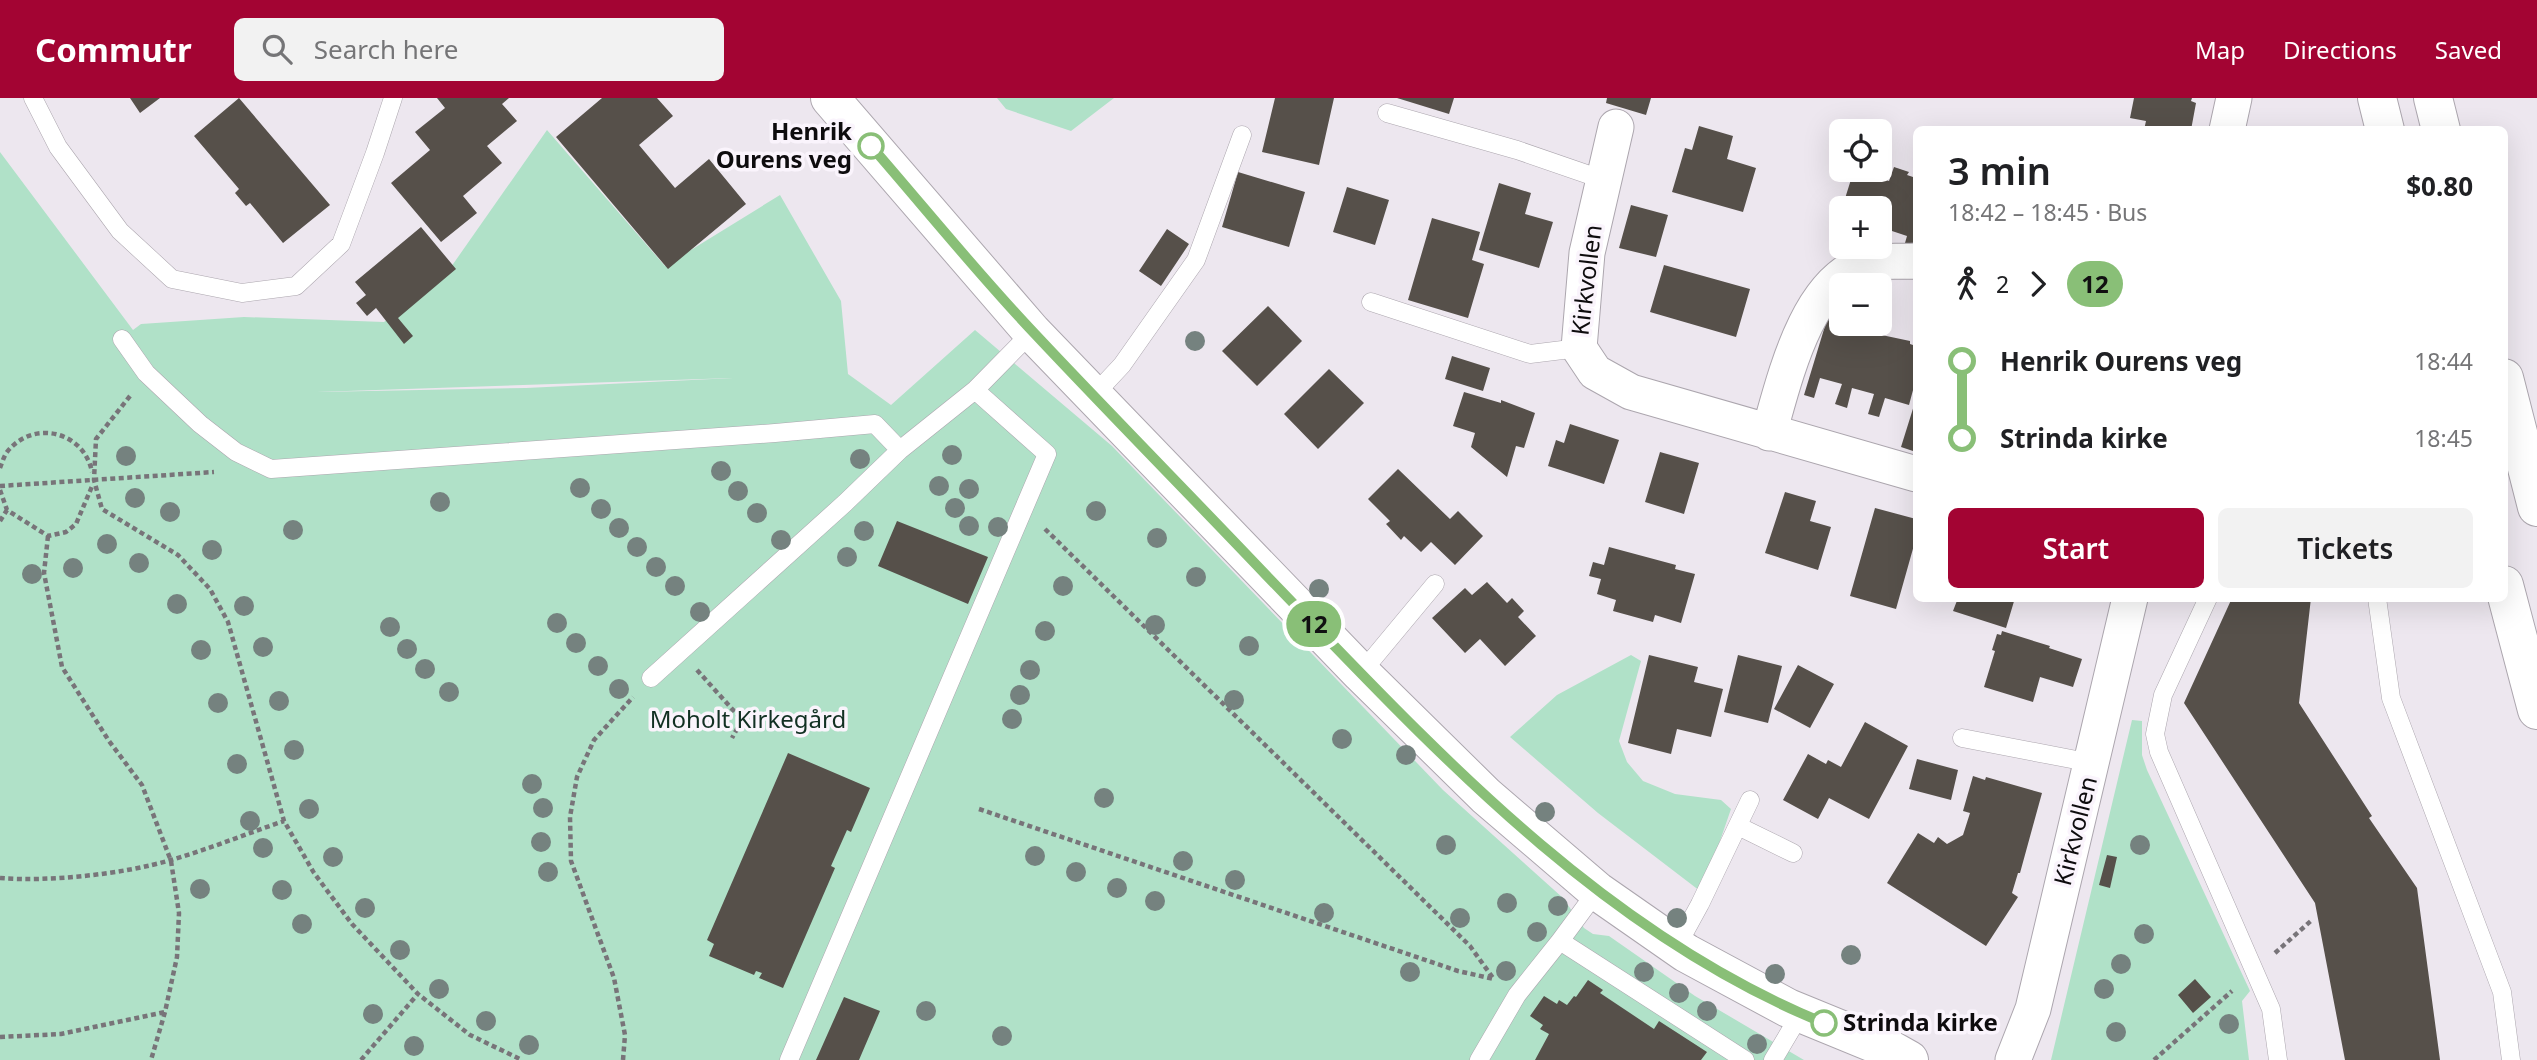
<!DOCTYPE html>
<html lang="en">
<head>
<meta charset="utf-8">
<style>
  :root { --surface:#fff; --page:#f2f2f2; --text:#202124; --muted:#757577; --accent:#a30433 }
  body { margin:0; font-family:"Noto Sans",sans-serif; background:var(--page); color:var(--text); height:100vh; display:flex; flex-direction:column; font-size:26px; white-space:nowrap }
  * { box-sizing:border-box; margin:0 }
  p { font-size:23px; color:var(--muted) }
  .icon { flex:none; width:38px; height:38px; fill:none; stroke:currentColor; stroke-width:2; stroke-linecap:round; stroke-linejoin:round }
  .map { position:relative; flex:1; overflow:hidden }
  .side { position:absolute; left:1913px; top:28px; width:595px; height:476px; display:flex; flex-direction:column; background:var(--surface); border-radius:10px; box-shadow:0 7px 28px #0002 }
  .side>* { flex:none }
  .badge { padding:0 14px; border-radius:23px; font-size:24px; line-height:46px }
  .buttons { position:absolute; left:1829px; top:21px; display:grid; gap:14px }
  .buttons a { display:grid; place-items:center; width:63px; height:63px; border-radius:10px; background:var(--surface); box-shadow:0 7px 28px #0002; font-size:35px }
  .map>.badge { position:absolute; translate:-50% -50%; box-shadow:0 0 0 4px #fff }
  .legs { display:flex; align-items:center; gap:10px; height:77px; padding:0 35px; font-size:23px }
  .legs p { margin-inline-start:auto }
  .summary { display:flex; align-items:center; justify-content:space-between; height:119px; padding:0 35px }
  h1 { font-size:38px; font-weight:600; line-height:52px }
  .cta { display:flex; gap:14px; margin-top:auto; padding:14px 35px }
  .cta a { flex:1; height:80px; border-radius:10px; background:var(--accent); color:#fff; font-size:28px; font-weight:600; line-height:80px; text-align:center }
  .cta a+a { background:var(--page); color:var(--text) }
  ul { padding:0 35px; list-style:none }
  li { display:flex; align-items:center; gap:24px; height:77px; font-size:26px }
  li i { display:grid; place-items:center; width:10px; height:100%; margin:0 9px; background:currentColor }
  li i::after { content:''; width:18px; height:18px; margin:-9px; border:5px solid; border-radius:50%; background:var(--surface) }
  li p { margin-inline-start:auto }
  li:first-child i { background:linear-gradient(#0000 50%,currentColor 0) }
  li:last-child i { background:linear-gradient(currentColor 50%,#0000 0) }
  header { display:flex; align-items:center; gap:42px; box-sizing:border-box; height:98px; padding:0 35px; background:var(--accent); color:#fff }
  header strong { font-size:33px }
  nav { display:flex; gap:38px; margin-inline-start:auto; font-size:24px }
  .search { width:490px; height:63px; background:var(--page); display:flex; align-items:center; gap:18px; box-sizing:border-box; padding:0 24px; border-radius:10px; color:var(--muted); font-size:26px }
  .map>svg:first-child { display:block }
  .green { fill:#b0e1c8; fill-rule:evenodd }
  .building { fill:#56504a }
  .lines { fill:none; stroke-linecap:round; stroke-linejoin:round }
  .lane-casing { stroke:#aca6ae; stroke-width:19 }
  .street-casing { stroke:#aca6ae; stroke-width:37 }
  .secondary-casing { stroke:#aca6ae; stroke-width:40 }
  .highway-casing { stroke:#aca6ae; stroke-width:40 }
  .path { stroke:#787479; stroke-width:4.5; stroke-dasharray:5 3.5; stroke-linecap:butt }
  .lane { stroke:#fff; stroke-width:18 }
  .street { stroke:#fff; stroke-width:35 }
  .secondary { stroke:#fff; stroke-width:38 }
  .highway { stroke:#fff; stroke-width:38 }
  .tree { fill:#75827f }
  .line-1-casing { stroke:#fff; stroke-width:16 }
  .line-1 { stroke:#89bf77; stroke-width:10 }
  .stop-1-dot { fill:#fff; stroke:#89bf77; stroke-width:3.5 }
  .labels { text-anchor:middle; stroke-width:7; stroke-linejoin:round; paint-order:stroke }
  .stop-label { font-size:24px; font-weight:bold; fill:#0e0c0e; stroke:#faf4fc; text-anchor:end }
  .street-label { font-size:24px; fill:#0e0c0e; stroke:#faf4fc }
  .park-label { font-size:24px; fill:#123023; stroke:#faf4fc }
</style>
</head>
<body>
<header>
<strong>Commutr</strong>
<div class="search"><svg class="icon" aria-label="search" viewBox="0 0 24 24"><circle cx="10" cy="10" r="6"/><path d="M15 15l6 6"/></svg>Search here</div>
<nav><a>Map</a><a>Directions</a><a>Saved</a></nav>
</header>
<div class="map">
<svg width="2537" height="962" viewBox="0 0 2537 962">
  <rect width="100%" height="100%" fill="#ede7ef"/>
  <path class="green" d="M997 0H1114L1071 33 1006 11Z
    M547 32 665 168 780 97 841 203 848 276 891 307 975 232 1112 348 1443 692 1563 800 1584 830 1593 836 1609 838 1695 898 1804 962H0V54L133 232 141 226 244 219 384 224 451 169ZM733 280 526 290 317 294Z
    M1631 557 1641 563 1619 643 1627 664 1643 683 1675 696 1721 702 1731 711 1712 766 1700 793 1598 715 1510 639 1557 597Z
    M2132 622 2142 623V657L2147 672 2250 893 2242 903 2249 962H2051Z"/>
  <path class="building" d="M130 0H160L140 15Z
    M239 0 330 107 283 145 250 105 246 108 235 95 239 91 194 38Z
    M437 0H509L502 6 517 23 487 48 502 65 463 98 477 115 441 144 391 85 430 52 415 34 445 10Z
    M602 0H657L673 18 639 47 675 90 709 61 746 106 668 171 556 39Z
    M1275 0H1334L1319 67 1262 54Z
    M1397 0H1454L1449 16Z
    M1607 0H1651L1646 17 1606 5Z
    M2134 0H2192L2191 3 2196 5 2191 32H2144L2146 23 2130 20Z
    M1699 28 1733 38 1727 61 1756 70 1743 114 1672 94 1685 50 1692 52Z
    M1894 69 1909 74 1907 77 1916 80V139L1914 147 1905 145 1907 138 1883 130 1880 139V110H1842L1854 72 1873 75 1872 78 1889 83Z
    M1238 74 1305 94 1289 149 1222 129Z
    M1499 85 1531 95 1525 116 1553 124 1539 170 1479 152Z
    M1347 89 1389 102 1375 147 1333 134Z
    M1631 107 1668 117 1656 159 1619 150Z
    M1841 117 1842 149 1841 152 1832 149Z
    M1432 120 1480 134 1472 162 1484 166 1468 220 1408 202Z
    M421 129 456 171 398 220 413 238 404 246 376 210 367 218 356 205 366 197 355 184Z
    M1167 131 1189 146 1161 188 1139 173Z
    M1664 167 1750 191 1736 239 1650 214Z
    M1268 208 1302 243 1257 288 1222 253Z
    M1828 218 1841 222V226L1859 229V227L1878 232 1877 236 1910 243V246L1916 248V281L1909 307 1885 300 1879 319 1868 316 1874 296 1852 290 1847 310 1835 306 1842 286 1820 280 1814 300 1804 297Z
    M1452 258 1490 270 1483 293 1445 281Z
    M1329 271 1364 305 1318 351 1284 316Z
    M1464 294 1501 305V302L1535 315 1524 350 1516 348 1507 379 1471 349 1475 335 1453 328Z
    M1916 301V354L1901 349Z
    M1570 326 1619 342 1604 386 1548 368 1556 342 1564 345Z
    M1660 354 1699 365 1684 416 1645 404Z
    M1398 371 1450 421 1458 413 1483 438 1455 467 1431 444 1421 454 1404 438 1401 442 1386 426 1390 423 1368 401Z
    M1785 394 1816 403 1810 423 1831 429 1818 472 1765 455Z
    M1875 410 1916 421V440L1896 511 1850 498Z
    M897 423 988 459 968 506 878 468Z
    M1609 449 1676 467 1675 471 1695 476 1681 525 1655 517 1653 524 1613 513 1616 502 1597 496 1601 481 1589 478 1593 464 1604 467Z
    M1487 484 1507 505 1512 500 1524 513 1518 519 1536 538 1505 568 1480 541 1465 555 1432 520 1465 490 1472 497Z
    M1958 500H2015L2006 530 1953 513Z
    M2232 500H2311L2299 605 2372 718 2369 720 2417 790 2440 962H2345L2315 805 2184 605Z
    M2002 533 2050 548 2049 550 2082 561 2073 589 2040 579 2033 604 1984 589 1995 553 1992 552 1997 536 2001 537Z
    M1649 557 1698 569 1694 584 1723 591 1711 639 1677 631 1671 656 1628 645Z
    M1738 557 1782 568 1768 625 1724 614Z
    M1798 567 1834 586 1810 630 1774 611Z
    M1865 624 1908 648 1869 721 1829 700 1818 721 1783 702 1808 656 1826 666 1828 662 1841 669Z
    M788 655 870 690 851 734 847 732 831 768 835 770 783 890 759 880 762 875 756 873 754 877 709 858 714 846 707 842Z
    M1917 661 1958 672 1951 702 1909 691Z
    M1973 678 1985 682 1986 679 2042 695 2020 775H2018L2012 795 2018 799 1986 848 1887 785 1918 735 1934 745 1938 739 1947 746 1963 737 1970 715 1963 713Z
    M2107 757 2117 759 2110 790 2099 787Z
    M2195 881 2211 899 2193 915 2178 897Z
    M1588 882 1603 892 1600 895 1654 931 1659 923 1707 954 1701 962H1535L1549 936 1540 931 1543 927 1530 918 1544 898 1557 906 1559 902 1567 907 1574 898 1576 899Z
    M844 899 880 913 859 962H816Z"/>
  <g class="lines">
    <defs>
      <path id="lane" d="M33 0 58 49 120 133 172 181 242 195 296 188 341 146 375 55 393 0
        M1387 15 1517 52 1604 82
        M1371 204 1530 256 1579 250
        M122 241 146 275 200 326 236 354 271 371 775 335 875 326 900 352
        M1094 297 1122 267 1196 162 1242 37
        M2208 500 2163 597 2155 636 2159 654 2271 911 2278 962
        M2377 500 2391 600 2502 894 2511 962
        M1361 575 1435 486
        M651 580 845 405 900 352 975 292 1032 234
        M1962 640 2092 665
        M1738 728 1793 755
        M1560 843 1745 962
        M1677 848 1700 806 1750 702
        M789 962 1047 356 975 292
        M1479 962 1517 897 1560 843 1597 793
        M1773 962 1801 915"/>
      <path id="street" d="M1616 29 1587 155 1579 250 1595 274 1631 294 1916 376
        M2227 32 2234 0
        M1769 335C1784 283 1807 179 1868 165 1883 162 1901 164 1916 163
        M2013 962 2033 911 2130 500"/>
      <path id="secondary" d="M830 0 1032 234 1361 575 1486 698 1597 793 1686 855 1788 910 1893 953 1909 962"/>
      <path id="highway" d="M2377 0 2385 32
        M2433 0 2441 32
        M2504 280 2537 409
        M2504 487 2537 612"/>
    </defs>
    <use href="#lane" class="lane-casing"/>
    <use href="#street" class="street-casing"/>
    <use href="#secondary" class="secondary-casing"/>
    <use href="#highway" class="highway-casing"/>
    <path class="path" d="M130 298 96 341 94 382 102 411 178 457 210 491 228 524 284 723 314 775 352 826 418 896 470 937 522 962
      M0 370C2 365 4 358 7 354 33 321 84 333 92 374
      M0 388 214 374
      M0 392 7 412 48 438 66 434 76 426 93 386
      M0 423 7 412
      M1045 431 1470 848 1493 880
      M48 438 44 475 62 569 109 643 142 687 171 763 179 815 177 859 165 914 151 962
      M697 572 742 622 732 640
      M979 711 1458 873 1494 881
      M0 780C49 784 124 776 171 762 209 751 246 736 284 723
      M2275 855 2313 821
      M0 939 61 936 165 914
      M361 962 417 897
      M623 962 625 937 614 880 571 763 570 719 577 679 594 642 633 599
      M2154 962 2232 893"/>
    <use href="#lane" class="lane"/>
    <use href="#street" class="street"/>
    <use href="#secondary" class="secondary"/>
    <use href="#highway" class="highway"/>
  </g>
  <g class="tree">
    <circle cx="1195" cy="243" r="10"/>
    <circle cx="952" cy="357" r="10"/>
    <circle cx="126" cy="358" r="10"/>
    <circle cx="860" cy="361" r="10"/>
    <circle cx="721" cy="373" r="10"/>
    <circle cx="939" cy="388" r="10"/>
    <circle cx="580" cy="390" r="10"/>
    <circle cx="969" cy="391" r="10"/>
    <circle cx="738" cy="393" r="10"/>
    <circle cx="135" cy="400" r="10"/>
    <circle cx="440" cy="404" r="10"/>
    <circle cx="955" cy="410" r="10"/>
    <circle cx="601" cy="411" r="10"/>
    <circle cx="1096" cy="413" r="10"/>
    <circle cx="170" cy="414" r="10"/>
    <circle cx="757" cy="415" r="10"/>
    <circle cx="969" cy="428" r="10"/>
    <circle cx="998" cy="429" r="10"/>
    <circle cx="619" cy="430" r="10"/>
    <circle cx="293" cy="432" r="10"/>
    <circle cx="864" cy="433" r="10"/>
    <circle cx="1157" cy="440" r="10"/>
    <circle cx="781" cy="442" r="10"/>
    <circle cx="107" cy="446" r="10"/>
    <circle cx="637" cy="449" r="10"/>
    <circle cx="212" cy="452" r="10"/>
    <circle cx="847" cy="459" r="10"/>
    <circle cx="139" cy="465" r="10"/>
    <circle cx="656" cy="469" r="10"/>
    <circle cx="73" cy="470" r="10"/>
    <circle cx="32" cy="476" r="10"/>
    <circle cx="1196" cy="479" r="10"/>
    <circle cx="675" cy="488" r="10"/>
    <circle cx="1063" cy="488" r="10"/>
    <circle cx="1319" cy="491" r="10"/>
    <circle cx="177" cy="506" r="10"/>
    <circle cx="244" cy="508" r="10"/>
    <circle cx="700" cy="514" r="10"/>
    <circle cx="557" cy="525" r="10"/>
    <circle cx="1155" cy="527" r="10"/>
    <circle cx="390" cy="529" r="10"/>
    <circle cx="1045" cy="533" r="10"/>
    <circle cx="576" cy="545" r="10"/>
    <circle cx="1249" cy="548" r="10"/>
    <circle cx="263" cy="549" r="10"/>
    <circle cx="407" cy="551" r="10"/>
    <circle cx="201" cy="552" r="10"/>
    <circle cx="598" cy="568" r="10"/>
    <circle cx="425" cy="571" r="10"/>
    <circle cx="1030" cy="572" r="10"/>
    <circle cx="619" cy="591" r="10"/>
    <circle cx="449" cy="594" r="10"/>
    <circle cx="1020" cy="597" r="10"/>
    <circle cx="1234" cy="602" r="10"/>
    <circle cx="279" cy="603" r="10"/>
    <circle cx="218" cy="605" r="10"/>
    <circle cx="1012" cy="621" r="10"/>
    <circle cx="1342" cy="641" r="10"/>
    <circle cx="294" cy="652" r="10"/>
    <circle cx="1406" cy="657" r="10"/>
    <circle cx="237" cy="666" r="10"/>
    <circle cx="532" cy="686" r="10"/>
    <circle cx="1104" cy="700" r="10"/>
    <circle cx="543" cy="710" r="10"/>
    <circle cx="309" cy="711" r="10"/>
    <circle cx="1545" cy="714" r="10"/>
    <circle cx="250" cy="723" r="10"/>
    <circle cx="541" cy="744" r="10"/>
    <circle cx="1446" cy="747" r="10"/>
    <circle cx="2140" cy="747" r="10"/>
    <circle cx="263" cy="750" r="10"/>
    <circle cx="1035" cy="758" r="10"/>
    <circle cx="333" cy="759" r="10"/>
    <circle cx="1183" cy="763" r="10"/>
    <circle cx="548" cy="774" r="10"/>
    <circle cx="1076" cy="774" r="10"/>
    <circle cx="1235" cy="782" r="10"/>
    <circle cx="1117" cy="790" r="10"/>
    <circle cx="200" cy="791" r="10"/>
    <circle cx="282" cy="792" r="10"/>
    <circle cx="1155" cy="803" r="10"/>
    <circle cx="1507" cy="805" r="10"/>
    <circle cx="1558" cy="808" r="10"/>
    <circle cx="365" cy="810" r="10"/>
    <circle cx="1324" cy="815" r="10"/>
    <circle cx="1460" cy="820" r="10"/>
    <circle cx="1677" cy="820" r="10"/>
    <circle cx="302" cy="826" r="10"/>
    <circle cx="1537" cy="834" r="10"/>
    <circle cx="2144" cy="836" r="10"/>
    <circle cx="400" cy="852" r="10"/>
    <circle cx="1851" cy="857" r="10"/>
    <circle cx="2121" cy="866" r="10"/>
    <circle cx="1506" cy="873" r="10"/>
    <circle cx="1410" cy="874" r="10"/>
    <circle cx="1644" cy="874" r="10"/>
    <circle cx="1775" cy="876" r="10"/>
    <circle cx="439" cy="891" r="10"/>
    <circle cx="2104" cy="891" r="10"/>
    <circle cx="1679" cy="895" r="10"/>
    <circle cx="926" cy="913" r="10"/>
    <circle cx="1707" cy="913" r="10"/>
    <circle cx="373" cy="916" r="10"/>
    <circle cx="486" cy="923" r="10"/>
    <circle cx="2229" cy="926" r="10"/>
    <circle cx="2116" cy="934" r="10"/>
    <circle cx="1002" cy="938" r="10"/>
    <circle cx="1757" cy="946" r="10"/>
    <circle cx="529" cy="947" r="10"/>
    <circle cx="414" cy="948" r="10"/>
  </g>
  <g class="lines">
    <defs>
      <path id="line-1" d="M871 48C925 110 978 176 1035 236 1111 317 1189 396 1266 477 1431 648 1600 834 1824 925"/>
    </defs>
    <use href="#line-1" class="line-1-casing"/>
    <use href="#line-1" class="line-1"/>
  </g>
  <g class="stop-1-dot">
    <circle cx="871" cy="48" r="12"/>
    <circle cx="1824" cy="925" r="12"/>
  </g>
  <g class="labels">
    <g class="stop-label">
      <text x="852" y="42">Henrik<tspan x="852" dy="28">Ourens veg</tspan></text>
      <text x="1843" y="933" text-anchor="start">Strinda kirke</text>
    </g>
    <g class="street-label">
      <text transform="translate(1587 182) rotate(-83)" y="8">Kirkvollen</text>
      <text transform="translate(2076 733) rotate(-76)" y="8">Kirkvollen</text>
    </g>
    <g class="park-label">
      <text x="748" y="630">Moholt Kirkegård</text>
    </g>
  </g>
</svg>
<div class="buttons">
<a><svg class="icon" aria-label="locate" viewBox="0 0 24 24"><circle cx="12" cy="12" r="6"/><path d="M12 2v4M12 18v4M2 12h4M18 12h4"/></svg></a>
<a>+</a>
<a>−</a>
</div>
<b class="badge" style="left:1314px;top:526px;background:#89bf77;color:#111">12</b>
<section class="side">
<div class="summary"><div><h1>3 min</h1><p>18:42 – 18:45 · Bus</p></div><b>$0.80</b></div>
<div class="legs"><svg class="icon" aria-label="walk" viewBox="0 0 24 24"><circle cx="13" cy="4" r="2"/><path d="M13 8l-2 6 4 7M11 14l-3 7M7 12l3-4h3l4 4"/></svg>2<svg class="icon" aria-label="forward" viewBox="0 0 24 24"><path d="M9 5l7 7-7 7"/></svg><b class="badge" style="background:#89bf77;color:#111">12</b></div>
<ul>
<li><i style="color:#89bf77"></i><b>Henrik Ourens veg</b><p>18:44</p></li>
<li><i style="color:#89bf77"></i><b>Strinda kirke</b><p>18:45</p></li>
</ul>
<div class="cta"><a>Start</a><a>Tickets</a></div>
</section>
</div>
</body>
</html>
